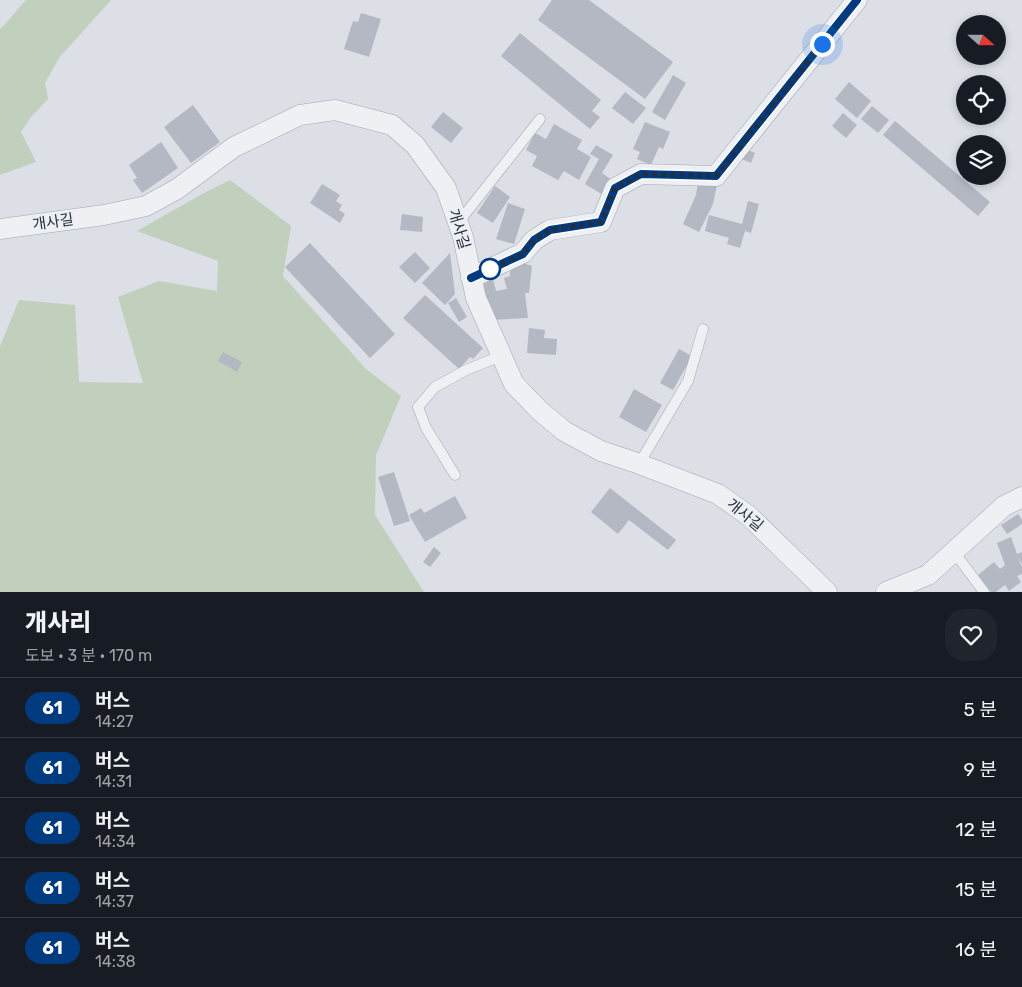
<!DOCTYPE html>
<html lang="ko">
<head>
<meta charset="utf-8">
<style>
  :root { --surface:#171b24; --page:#20242c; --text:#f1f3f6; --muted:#9ea1a6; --line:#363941 }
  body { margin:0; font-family:Rubik,"Noto Sans KR",sans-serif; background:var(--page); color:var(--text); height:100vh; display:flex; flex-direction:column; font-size:19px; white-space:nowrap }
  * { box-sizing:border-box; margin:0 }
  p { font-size:16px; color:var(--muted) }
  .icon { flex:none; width:28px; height:28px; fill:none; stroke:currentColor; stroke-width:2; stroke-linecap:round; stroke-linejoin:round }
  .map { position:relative; height:592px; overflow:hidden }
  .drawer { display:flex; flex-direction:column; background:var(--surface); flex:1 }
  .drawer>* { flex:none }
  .badge { padding:0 10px; border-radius:16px; font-size:18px; line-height:32px }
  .needle { width:32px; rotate:111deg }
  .fabs { position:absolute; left:956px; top:15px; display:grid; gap:10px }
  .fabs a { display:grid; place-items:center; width:50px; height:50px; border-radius:50%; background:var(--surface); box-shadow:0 2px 8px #0003; font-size:25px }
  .you { position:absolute; width:25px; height:25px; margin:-12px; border:4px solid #fff; border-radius:50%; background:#1a73e8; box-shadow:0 0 0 8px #1a73e833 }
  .map>.badge { position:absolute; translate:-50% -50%; box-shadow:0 0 0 2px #fff }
  .round { display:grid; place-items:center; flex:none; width:52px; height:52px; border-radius:20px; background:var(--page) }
  .head { display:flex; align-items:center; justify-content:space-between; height:85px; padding:0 25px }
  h1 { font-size:24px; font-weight:800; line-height:38px }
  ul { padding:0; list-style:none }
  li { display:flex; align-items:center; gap:15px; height:60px; padding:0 25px; border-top:1px solid var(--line) }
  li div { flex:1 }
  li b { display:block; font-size:19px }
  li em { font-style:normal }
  li .badge { min-width:55px; font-weight:700; text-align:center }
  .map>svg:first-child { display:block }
  .green { fill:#c1cfbd }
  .building { fill:#b3b8c2 }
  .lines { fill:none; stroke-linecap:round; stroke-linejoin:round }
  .lane-casing { stroke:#a2a6af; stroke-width:11 }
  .street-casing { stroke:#a2a6af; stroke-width:21 }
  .lane { stroke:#eef0f4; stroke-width:10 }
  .street { stroke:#eef0f4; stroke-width:20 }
  .line-casing { stroke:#fff; stroke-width:11 }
  .line { stroke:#003b80; stroke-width:8 }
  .walk { stroke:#262d3b; stroke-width:5; stroke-dasharray:0 9 }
  .stop-dot { fill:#fff; stroke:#003b80; stroke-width:2.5 }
  .labels { text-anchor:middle; stroke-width:4; stroke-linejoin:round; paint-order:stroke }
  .street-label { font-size:15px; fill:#262d3b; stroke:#ebeef3 }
</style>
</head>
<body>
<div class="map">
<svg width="1022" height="592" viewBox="0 0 1022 592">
  <rect width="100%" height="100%" fill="#dcdfe6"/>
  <path class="green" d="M26 0H111L59 58 45 83 48 99 31 117 21 132 36 162 0 175V29C10 20 16 10 26 0Z
    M230 180 291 226 283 276 366 369 401 396 376 455 375 515 424 592H0V346L19 300 75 305 79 382 143 383 118 297 159 281 217 291 218 261 137 231 202 194Z"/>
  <path class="building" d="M552 0H589L673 62 645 99 538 20Z
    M361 13 381 19 369 57 344 49 353 21 358 22Z
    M520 33 601 100 592 111 600 117 590 129 501 56Z
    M673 75 686 83 665 120 652 112Z
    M849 82 871 101 857 118 835 99Z
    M625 92 646 108 633 124 612 108Z
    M193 105 220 142 191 163 164 127Z
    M872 106 889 120 878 133 861 119Z
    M443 112 463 128 451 143 431 127Z
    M843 113 857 125 846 138 832 126Z
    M895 121 990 202 978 216 883 135Z
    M645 122 670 132 663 149 659 147 651 165 637 159 640 152 633 149Z
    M554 124 582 140 577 149 591 157 579 180 564 171 558 180 532 166 537 156 526 150 535 133 546 139Z
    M161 142 178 168 142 193 133 180 137 178 129 165Z
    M596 145 613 155 602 173 612 180 603 195 585 184 599 159 590 154Z
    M743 148 755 153 751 163 739 158Z
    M698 183 717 185 713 204 699 232 683 224 696 195Z
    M322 184 340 195 336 201 342 205 339 210 345 214 340 223 310 203Z
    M495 186 510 197 493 223 477 213Z
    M748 201 759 204 751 233 745 231 740 248 727 244 729 238 705 231 709 215 742 224Z
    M508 203 525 209 514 244 496 239Z
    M402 214 423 217 422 232 400 230Z
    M310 243 395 334 370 358 285 267Z
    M415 252 430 268 415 283 399 267Z
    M450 253 455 294 445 305 422 283Z
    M520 262 532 266 529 293H525L528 318 492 320 480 286 493 279 496 291 507 289 504 278 510 276V268Z
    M425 295 483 348 473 359 470 357 459 369 403 318Z
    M456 298 467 317 459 322 448 303Z
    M529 328 545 330 544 338 557 339 556 355 527 353Z
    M679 349 692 356 673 390 660 383Z
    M223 352 242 362 237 372 218 361Z
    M634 389 662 405 646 432 619 417Z
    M394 472 410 521 394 526 378 477Z
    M610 488 676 540 668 550 629 520 618 534 591 512Z
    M455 496 467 518 425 542 409 515 421 508 424 513Z
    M1018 514 1022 520V524L1007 534 1001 525Z
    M1011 537 1017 554 1022 552V564L1018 557 1022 567V574L1017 576 1021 582 1009 591 1005 585 996 592H991L978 575 994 562 1000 569 1005 565 997 543Z
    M434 547 441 553 430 567 423 562Z"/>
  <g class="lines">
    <defs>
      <path id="lane" d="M458 223 540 119
        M639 464 688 381 703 329
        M455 475 426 428 418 407 435 387 466 370 501 356
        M954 552 984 592"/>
      <path id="street" d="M0 229 104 215 146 206 177 189 234 147 300 115 335 110 392 125 415 145 446 188 463 237 476 298 514 384 540 411 564 431 601 451 634 462 718 494 749 516 827 592
        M471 278 523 253 534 240 550 230 601 222 615 188 641 174 716 176 857 0
        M886 592 928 575 1004 506 1022 497"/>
    </defs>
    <use href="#lane" class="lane-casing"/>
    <use href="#street" class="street-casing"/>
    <use href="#lane" class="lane"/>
    <use href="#street" class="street"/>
  </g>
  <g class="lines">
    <defs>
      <path id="line" d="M471 278 523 254 534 240 550 230 601 222 615 188 641 174 716 176 857 0"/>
    </defs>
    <use href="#line" class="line-casing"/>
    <use href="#line" class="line"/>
    <path class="walk" d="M490 269 489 270 523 254 534 240 550 230 601 222 615 188 641 174 716 176 822 44"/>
  </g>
  <circle class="stop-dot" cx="490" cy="269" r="10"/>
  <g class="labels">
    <g class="street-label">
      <text transform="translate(53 222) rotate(-8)" y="5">개사길</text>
      <text transform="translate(459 229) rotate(73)" y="5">개사길</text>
      <text transform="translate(745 515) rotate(39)" y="5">개사길</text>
    </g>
  </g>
</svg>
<div class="fabs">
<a><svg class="needle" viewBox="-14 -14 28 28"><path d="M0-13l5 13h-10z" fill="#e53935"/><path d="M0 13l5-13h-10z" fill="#9ea1a6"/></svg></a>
<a><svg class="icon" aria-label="locate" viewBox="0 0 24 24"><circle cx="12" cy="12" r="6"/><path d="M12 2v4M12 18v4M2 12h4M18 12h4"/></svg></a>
<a><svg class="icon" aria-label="layers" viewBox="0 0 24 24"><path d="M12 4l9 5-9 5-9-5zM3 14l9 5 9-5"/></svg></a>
</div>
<div class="you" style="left:822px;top:44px"></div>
</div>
<section class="drawer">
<div class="head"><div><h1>개사리</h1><p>도보 · 3 분 · 170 m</p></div><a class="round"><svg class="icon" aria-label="heart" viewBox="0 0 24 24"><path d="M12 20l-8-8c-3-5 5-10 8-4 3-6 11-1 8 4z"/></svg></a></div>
<ul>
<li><span class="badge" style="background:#003b80;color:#fff">61</span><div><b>버스</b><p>14:27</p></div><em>5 분</em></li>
<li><span class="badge" style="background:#003b80;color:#fff">61</span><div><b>버스</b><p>14:31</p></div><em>9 분</em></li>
<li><span class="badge" style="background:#003b80;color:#fff">61</span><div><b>버스</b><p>14:34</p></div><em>12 분</em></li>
<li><span class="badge" style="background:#003b80;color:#fff">61</span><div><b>버스</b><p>14:37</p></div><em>15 분</em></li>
<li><span class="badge" style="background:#003b80;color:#fff">61</span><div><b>버스</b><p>14:38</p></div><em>16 분</em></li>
</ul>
</section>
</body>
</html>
